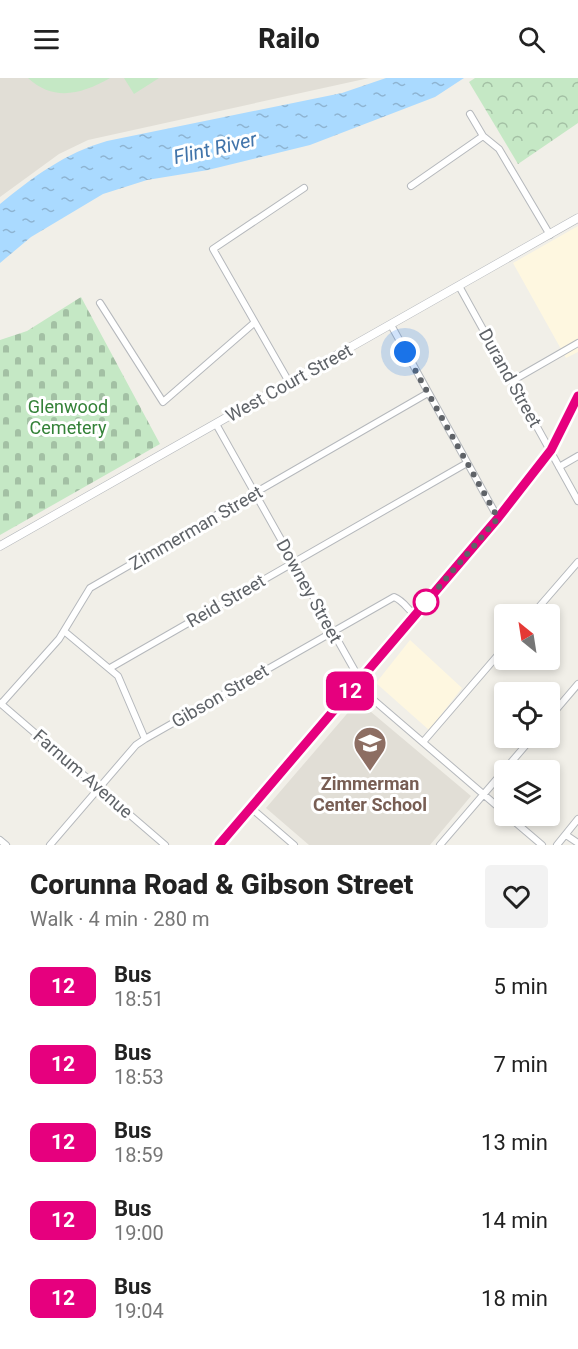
<!DOCTYPE html>
<html lang="en">
<head>
<meta charset="utf-8">
<style>
  :root { --surface:#fff; --page:#f2f2f2; --text:#222; --muted:#767676 }
  body { margin:0; font-family:Roboto,sans-serif; background:var(--page); color:var(--text); height:100vh; display:flex; flex-direction:column; font-size:22px; white-space:nowrap }
  * { box-sizing:border-box; margin:0 }
  p { font-size:20px; color:var(--muted) }
  .icon { flex:none; width:33px; height:33px; fill:none; stroke:currentColor; stroke-width:2; stroke-linecap:round; stroke-linejoin:round }
  .map { position:relative; height:767px; overflow:hidden }
  .panel { display:flex; flex-direction:column; background:var(--surface); flex:1 }
  .panel>* { flex:none }
  .badge { padding:0 12px; border-radius:9px; font-size:21px; line-height:39px }
  .needle { width:39px; rotate:330deg }
  .tools { position:absolute; left:494px; top:526px; display:grid; gap:12px }
  .tools a { display:grid; place-items:center; width:66px; height:66px; border-radius:6px; background:var(--surface); box-shadow:0 3px 9px #0003; font-size:30px }
  .you { position:absolute; width:30px; height:30px; margin:-15px; border:4px solid #fff; border-radius:50%; background:#1a73e8; box-shadow:0 0 0 9px #1a73e833 }
  .map>.badge { position:absolute; translate:-50% -50%; box-shadow:0 0 0 3px #fff }
  .round { display:grid; place-items:center; flex:none; width:63px; height:63px; border-radius:6px; background:var(--page) }
  .head { display:flex; align-items:center; justify-content:space-between; height:102px; padding:0 30px }
  h1 { font-size:28px; font-weight:800; line-height:45px }
  ul { padding:0; list-style:none }
  li { display:flex; align-items:center; gap:18px; height:78px; padding:0 30px }
  li div { flex:1 }
  li b { display:block; font-size:22px }
  li em { font-style:normal }
  li .badge { min-width:66px; font-weight:700; text-align:center }
  header { display:flex; justify-content:space-between; align-items:center; height:78px; padding:0 30px; background:var(--surface); font-size:27px; font-weight:800 }
  .map>svg:first-child { display:block }
  .commercial { fill:#fef7e0 }
  .education { fill:#e1ded6 }
  .forest { fill:url(#forest-crowns) }
  .cemetery { fill:url(#cemetery-stones) }
  .pitch { fill:#c5e8c5 }
  .water { fill:url(#water-ripples) }
  .lines { fill:none; stroke-linecap:round; stroke-linejoin:round }
  .minor-casing { stroke:#b5b8bc; stroke-width:8 }
  .tertiary-casing { stroke:#b5b8bc; stroke-width:9 }
  .primary-casing { stroke:#f2c960; stroke-width:10 }
  .minor { stroke:#fff; stroke-width:6 }
  .tertiary { stroke:#fff; stroke-width:8 }
  .primary { stroke:#fff2af; stroke-width:9 }
  .line-casing { stroke:#fff; stroke-width:14 }
  .line { stroke:#e6007e; stroke-width:9 }
  .walk { stroke:#5f6368; stroke-width:6; stroke-dasharray:0 10.8 }
  .stop-dot { fill:#fff; stroke:#e6007e; stroke-width:3 }
  .labels { text-anchor:middle; stroke-width:6; stroke-linejoin:round; paint-order:stroke }
  .street-label { font-size:18px; fill:#5f6368; stroke:#fff }
  .park-label { font-size:18px; fill:#348238; stroke:#fff }
  .education-label { font-size:18px; font-weight:bold; fill:#785e54; stroke:#fff }
  .water-label { font-size:20px; font-style:italic; fill:#4174aa; stroke:#fff }
</style>
</head>
<body>
<header><svg class="icon" aria-label="menu" viewBox="0 0 24 24"><path d="M4 6h16M4 12h16M4 18h16"/></svg>Railo<svg class="icon" aria-label="search" viewBox="0 0 24 24"><circle cx="10" cy="10" r="6"/><path d="M15 15l6 6"/></svg></header>
<div class="map">
<svg width="578" height="767" viewBox="0 0 578 767">
  <defs>
    <pattern id="forest-crowns" width="20" height="18" patternUnits="userSpaceOnUse" patternTransform="scale(1.5)"><rect width="20" height="18" fill="#c5e8c5"/><path d="M2 6a3 3 0 1 1 6 0M12 15a3 3 0 1 1 6 0" fill="none" stroke="#a3c0a4"/></pattern>
    <pattern id="cemetery-stones" width="16" height="16" patternUnits="userSpaceOnUse" patternTransform="scale(1.5)"><rect width="16" height="16" fill="#c5e8c5"/><path d="M2 7V4a2 2 0 0 1 4 0v3zM10 15v-3a2 2 0 0 1 4 0v3z" fill="#a3c0a4"/></pattern>
    <pattern id="water-ripples" width="26" height="14" patternUnits="userSpaceOnUse" patternTransform="scale(1.5)"><rect width="26" height="14" fill="#aadaff"/><path d="M2 4q2-2 4 0t4 0M15 11q2-2 4 0t4 0" fill="none" stroke="#8eb4d2"/></pattern>
  </defs>
  <rect width="100%" height="100%" fill="#f1efe8"/>
  <path class="commercial" d="M578 148V274L566 280 513 185Z
    M410 562 462 610 429 652 376 605Z"/>
  <path class="education" d="M0 0H369L88 62 59 76 0 119Z
    M358 623 471 718 430 767H309L266 730Z"/>
  <path class="forest" d="M475 0H578V45L518 86 469 4Z"/>
  <path class="cemetery" d="M81 219 160 366 0 457V262L27 253Z"/>
  <path class="pitch" d="M28 0H110C82 16 54 24 28 0Z
    M124 0H159L134 16Z"/>
  <path class="water" d="M386 0H464L435 19 310 67 208 92 147 102 103 116 31 159 0 185V126C33 99 65 75 107 63L342 15Z"/>
  <g class="lines">
    <defs>
      <path id="minor" d="M470 36 483 58 499 71 550 157
        M411 108 483 58
        M459 208 578 423
        M100 225 163 324 254 245
        M391 247 498 440
        M512 303 578 265
        M289 304 213 171 304 110
        M216 346 355 593 362 612 504 734
        M559 389 578 378
        M532 537 578 484
        M64 553 118 598 145 661
        M110 590 467 385
        M0 625 165 767
        M1 626 59 561 90 510 428 315
        M549 640 578 606
        M423 664 504 570
        M251 730 294 767
        M508 738 542 767
        M566 757 578 765
        M0 762 6 767
        M50 767 136 667 145 661 394 519C404 523 407 531 415 537
        M440 767 532 660
        M557 767 578 741"/>
      <path id="tertiary" d="M0 468 578 140"/>
      <path id="primary" d="M219 767 498 440 551 372 578 318"/>
    </defs>
    <use href="#minor" class="minor-casing"/>
    <use href="#tertiary" class="tertiary-casing"/>
    <use href="#primary" class="primary-casing"/>
    <use href="#minor" class="minor"/>
    <use href="#tertiary" class="tertiary"/>
    <use href="#primary" class="primary"/>
  </g>
  <g class="lines">
    <defs>
      <path id="line" d="M219 767 498 440 551 372 578 318"/>
    </defs>
    <use href="#line" class="line-casing"/>
    <use href="#line" class="line"/>
    <path class="walk" d="M405 274 498 440 426 524"/>
  </g>
  <defs>
    <symbol id="school-pin" viewBox="-11 -11 22 30"><path d="M0 17L-7.5 6A9.5 9.5 0 1 1 7.5 6Z" fill="#8d6e63" stroke="#fff"/><path d="M0-5L7-2L0 1L-7-2ZM-4 1L0 2.5L4 1V4Q0 6-4 4Z" fill="#fff"/></symbol>
  </defs>
  <g fill-rule="evenodd">
    <use href="#school-pin" x="351" y="646" width="38" height="52"/>
  </g>
  <circle class="stop-dot" cx="426" cy="524" r="12"/>
  <g class="labels">
    <g class="street-label">
      <text transform="translate(510 300) rotate(61)" y="6">Durand Street</text>
      <text transform="translate(289 305) rotate(-29)" y="6">West Court Street</text>
      <text transform="translate(196 450) rotate(-30)" y="6">Zimmerman Street</text>
      <text transform="translate(309 513) rotate(61)" y="6">Downey Street</text>
      <text transform="translate(226 523) rotate(-30)" y="6">Reid Street</text>
      <text transform="translate(220 618) rotate(-30)" y="6">Gibson Street</text>
      <text transform="translate(83 696) rotate(41)" y="6">Farnum Avenue</text>
    </g>
    <g class="park-label">
      <text x="68" y="335">Glenwood<tspan x="68" dy="21">Cemetery</tspan></text>
    </g>
    <g class="education-label">
      <text x="370" y="712">Zimmerman<tspan x="370" dy="21">Center School</tspan></text>
    </g>
    <g class="water-label">
      <text transform="translate(215 70) rotate(-13)" y="7">Flint River</text>
    </g>
  </g>
</svg>
<div class="tools">
<a><svg class="needle" viewBox="-14 -14 28 28"><path d="M0-13l5 13h-10z" fill="#e53935"/><path d="M0 13l5-13h-10z" fill="#767676"/></svg></a>
<a><svg class="icon" aria-label="locate" viewBox="0 0 24 24"><circle cx="12" cy="12" r="6"/><path d="M12 2v4M12 18v4M2 12h4M18 12h4"/></svg></a>
<a><svg class="icon" aria-label="layers" viewBox="0 0 24 24"><path d="M12 4l9 5-9 5-9-5zM3 14l9 5 9-5"/></svg></a>
</div>
<div class="you" style="left:405px;top:274px"></div>
<b class="badge" style="left:350px;top:613px;background:#e6007e;color:#fff">12</b>
</div>
<section class="panel">
<div class="head"><div><h1>Corunna Road &amp; Gibson Street</h1><p>Walk · 4 min · 280 m</p></div><a class="round"><svg class="icon" aria-label="heart" viewBox="0 0 24 24"><path d="M12 20l-8-8c-3-5 5-10 8-4 3-6 11-1 8 4z"/></svg></a></div>
<ul>
<li><span class="badge" style="background:#e6007e;color:#fff">12</span><div><b>Bus</b><p>18:51</p></div><em>5 min</em></li>
<li><span class="badge" style="background:#e6007e;color:#fff">12</span><div><b>Bus</b><p>18:53</p></div><em>7 min</em></li>
<li><span class="badge" style="background:#e6007e;color:#fff">12</span><div><b>Bus</b><p>18:59</p></div><em>13 min</em></li>
<li><span class="badge" style="background:#e6007e;color:#fff">12</span><div><b>Bus</b><p>19:00</p></div><em>14 min</em></li>
<li><span class="badge" style="background:#e6007e;color:#fff">12</span><div><b>Bus</b><p>19:04</p></div><em>18 min</em></li>
</ul>
</section>
</body>
</html>
